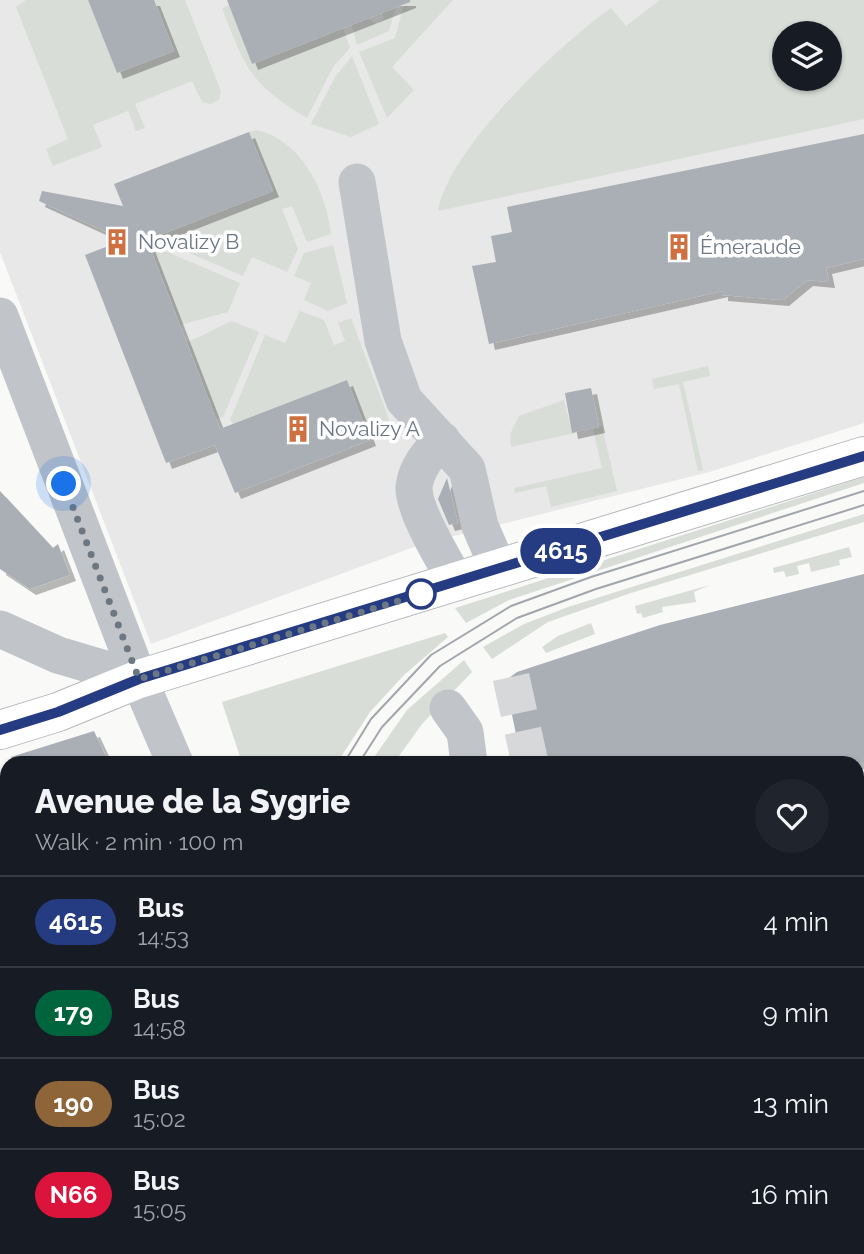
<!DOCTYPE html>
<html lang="en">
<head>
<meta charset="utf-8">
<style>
  :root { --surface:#171b24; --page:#20242c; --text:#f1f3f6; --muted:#9ea1a6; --line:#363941 }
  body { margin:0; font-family:Raleway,sans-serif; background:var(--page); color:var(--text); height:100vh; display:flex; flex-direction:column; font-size:26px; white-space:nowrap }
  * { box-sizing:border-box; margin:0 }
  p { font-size:23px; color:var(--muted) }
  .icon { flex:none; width:38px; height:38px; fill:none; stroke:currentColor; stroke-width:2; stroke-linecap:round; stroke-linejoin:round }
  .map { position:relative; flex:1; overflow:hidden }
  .details { position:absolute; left:0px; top:756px; width:864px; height:499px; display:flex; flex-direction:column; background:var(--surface); border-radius:21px 21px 0 0; box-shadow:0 2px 5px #0004 }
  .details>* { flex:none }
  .badge { padding:0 14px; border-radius:23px; font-size:24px; line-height:46px }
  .controls { position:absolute; left:772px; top:21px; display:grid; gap:14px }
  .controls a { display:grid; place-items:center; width:70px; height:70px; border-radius:50%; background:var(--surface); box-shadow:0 2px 5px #0004; font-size:35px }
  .you { position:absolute; width:35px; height:35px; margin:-18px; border:5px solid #fff; border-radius:50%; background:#1a73e8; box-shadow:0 0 0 10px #1a73e833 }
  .map>.badge { position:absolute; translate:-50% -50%; box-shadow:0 0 0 4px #fff }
  .round { display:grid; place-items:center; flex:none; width:74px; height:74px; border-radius:37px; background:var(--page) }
  .overview { display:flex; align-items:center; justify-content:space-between; height:119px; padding:0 35px }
  h1 { font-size:33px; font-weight:800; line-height:52px }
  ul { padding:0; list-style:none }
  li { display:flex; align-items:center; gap:21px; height:91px; padding:0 35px; border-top:2px solid var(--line) }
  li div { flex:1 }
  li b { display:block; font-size:26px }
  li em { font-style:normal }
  li .badge { min-width:77px; font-weight:700; text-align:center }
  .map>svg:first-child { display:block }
  .built { fill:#e7e8e7; fill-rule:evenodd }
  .green { fill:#d9ddd7; fill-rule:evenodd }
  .building { fill:#a9afb5; filter:url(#shadow) }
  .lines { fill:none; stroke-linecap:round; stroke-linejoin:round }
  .minor-tunnel { stroke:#d6d8da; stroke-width:37; stroke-dasharray:37 18; stroke-linecap:butt }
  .major-casing { stroke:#b5b8bc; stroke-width:40 }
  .minor { stroke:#c1c4c8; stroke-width:37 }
  .major { stroke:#fff; stroke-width:38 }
  .tram { stroke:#a1a6ac; stroke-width:2 }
  .line-casing { stroke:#fff; stroke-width:16 }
  .line { stroke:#253b82; stroke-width:10 }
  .walk { stroke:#6c7784; stroke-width:7; stroke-dasharray:0 12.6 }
  .stop-dot { fill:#fff; stroke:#253b82; stroke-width:3.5 }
  .labels { text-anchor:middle; stroke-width:7; stroke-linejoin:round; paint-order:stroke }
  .poi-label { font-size:21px; fill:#6c7784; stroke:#fff; text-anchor:start }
</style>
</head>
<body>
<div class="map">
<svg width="864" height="1254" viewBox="0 0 864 1254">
  <defs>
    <filter id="shadow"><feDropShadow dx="6" dy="6" stdDeviation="0" flood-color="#0004"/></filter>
  </defs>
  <rect width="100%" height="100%" fill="#f9f9f7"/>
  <path class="built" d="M0 0H864V423L713 471 422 544 151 644 0 252ZM784 33H830V79H784Z"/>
  <path class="green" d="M26 0H88L117 73 174 51 154 0H185L221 91 219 100 210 104 202 102 192 81 135 104 145 128 136 131 128 111 93 125 102 147 53 166 46 149 68 139 16 7Z
    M398 0 389 31 357 45 350 19 354 8 376 24 384 19 382 9Z
    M405 0H453L392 67 414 90 387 118 359 52 395 38Z
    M660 0H864V119L438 211C448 149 560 44 611 8L626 26ZM784 33H830V79H784Z
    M229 5 252 64 333 32 341 22 350 48 333 67 307 118C250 84 245 68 222 8Z
    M352 56 379 124 351 137 311 124 335 77Z
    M257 130C302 141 326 191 331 234L307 242 292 206 282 209 298 249 287 272 252 257 243 276 161 241 158 236 272 191 249 132Z
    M333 245 347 303 328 311 304 300 311 283 294 276 304 253Z
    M158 248 240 283 228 312 180 325 152 252Z
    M300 311 324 320 334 345 345 341 338 323 351 318 389 419C387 433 383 436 370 440L347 380 233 424 230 420 265 335 285 343Z
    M232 321 259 332 223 417 216 419 187 342C204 336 216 327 232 321Z
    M708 366 710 376 683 382 703 470 698 471 679 384 654 389 652 379Z
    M564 400 572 433 602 426 617 491 551 507 546 486 515 493 514 488 602 468 593 429 511 447 510 434 519 416Z
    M864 477V483L509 600 466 623 455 608Z
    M864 514V522L631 593 548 622 492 659 483 647 524 624 568 607Z
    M849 547 852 557 839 560 840 565 811 572 809 563 797 566 799 574 786 577 784 571 774 573 773 568Z
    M710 585 694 592 696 602 662 607 663 612 643 618 641 613 637 614 635 606Z
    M591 623 595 634 546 653 542 647 558 636Z
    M445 633 448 637 404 675 370 712 337 763H242L222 702Z
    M464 660 472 672 422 724 394 763H370L407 710Z
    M858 871 864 898V965L858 967Z
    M0 987 7 1001V1096L0 1083Z
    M864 1040V1240L860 1241 858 1042Z"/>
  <path class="building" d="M88 0H154L174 51 117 73Z
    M227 0H410V2L252 64Z
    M249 132 273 191 147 240 220 429 347 380 370 440 235 493 215 445 166 463 85 255 124 240 39 201 42 191 123 206 114 184Z
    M864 134V259L826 268 829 282 807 280 783 300 722 295V291L489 344 472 266 496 262 491 236 512 232 507 207Z
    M591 388 599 427 572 433 565 393Z
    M447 478 458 523 449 525 438 499Z
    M0 491 53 548 58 544 70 575 30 589 0 569Z
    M864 574V763H522L505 681 517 672 660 625Z
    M94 731 109 763H12L11 757Z"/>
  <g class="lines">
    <path class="minor-tunnel" d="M511 677 530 763"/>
    <defs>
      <path id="major" d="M0 730 58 712 139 679 864 456"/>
    </defs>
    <use href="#major" class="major-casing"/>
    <path class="minor" d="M357 182 383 341 404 400 467 469 480 526 499 570
      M0 316 139 679 175 763
      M442 440C429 453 416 468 414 487 413 510 445 562 457 583
      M0 629 58 655 139 679
      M448 708 465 732 469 763
      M0 854 7 850
      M858 1021 864 1020
      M200 1248 203 1254
      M267 1248 271 1254
      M368 1248 372 1254
      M576 1248 577 1254
      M661 1248 663 1254
      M706 1248 708 1254"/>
    <use href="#major" class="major"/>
    <path class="tram" d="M344 763 371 719 431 655 511 606 591 577 864 491
      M359 763 382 727 440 666 517 618 596 589 864 505
      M397 1248 399 1254
      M411 1248 414 1254"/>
  </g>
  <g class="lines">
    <defs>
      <path id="line" d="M0 730 58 712 139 679 864 456"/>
    </defs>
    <use href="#line" class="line-casing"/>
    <use href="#line" class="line"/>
    <path class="walk" d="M64 484 139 679 425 593 421 594"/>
  </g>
  <defs>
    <symbol id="building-bare" viewBox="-9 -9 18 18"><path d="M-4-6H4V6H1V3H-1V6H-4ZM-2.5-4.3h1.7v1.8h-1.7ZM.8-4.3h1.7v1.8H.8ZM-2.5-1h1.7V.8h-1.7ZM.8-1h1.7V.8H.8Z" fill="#cf7041" stroke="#fff" stroke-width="2.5" paint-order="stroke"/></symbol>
  </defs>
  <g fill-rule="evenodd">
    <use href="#building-bare" x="98" y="223" width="38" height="38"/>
    <use href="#building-bare" x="660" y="228" width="38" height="38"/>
    <use href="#building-bare" x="279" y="410" width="38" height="38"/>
  </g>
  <circle class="stop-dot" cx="421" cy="594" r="14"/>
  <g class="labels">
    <g class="poi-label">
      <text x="138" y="249">Novalizy B</text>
      <text x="700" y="254">Émeraude</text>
      <text x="319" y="436">Novalizy A</text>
    </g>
  </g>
</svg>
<div class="controls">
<a><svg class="icon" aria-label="layers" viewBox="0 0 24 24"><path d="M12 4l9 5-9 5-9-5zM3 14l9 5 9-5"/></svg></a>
</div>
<div class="you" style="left:64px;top:484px"></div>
<b class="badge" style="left:561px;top:551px;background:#253b82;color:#fff">4615</b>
<section class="details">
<div class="overview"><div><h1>Avenue de la Sygrie</h1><p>Walk · 2 min · 100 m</p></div><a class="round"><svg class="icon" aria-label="heart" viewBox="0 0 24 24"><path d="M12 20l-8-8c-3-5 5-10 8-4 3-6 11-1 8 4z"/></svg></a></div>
<ul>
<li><span class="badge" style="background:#253b82;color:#fff">4615</span><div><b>Bus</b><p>14:53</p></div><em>4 min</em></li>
<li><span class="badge" style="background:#00643c;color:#fff">179</span><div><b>Bus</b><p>14:58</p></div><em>9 min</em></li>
<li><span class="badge" style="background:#8d6539;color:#fff">190</span><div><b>Bus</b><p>15:02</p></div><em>13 min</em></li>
<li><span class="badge" style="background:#dc143c;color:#fff">N66</span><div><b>Bus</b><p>15:05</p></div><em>16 min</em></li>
</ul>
</section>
</div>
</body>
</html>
